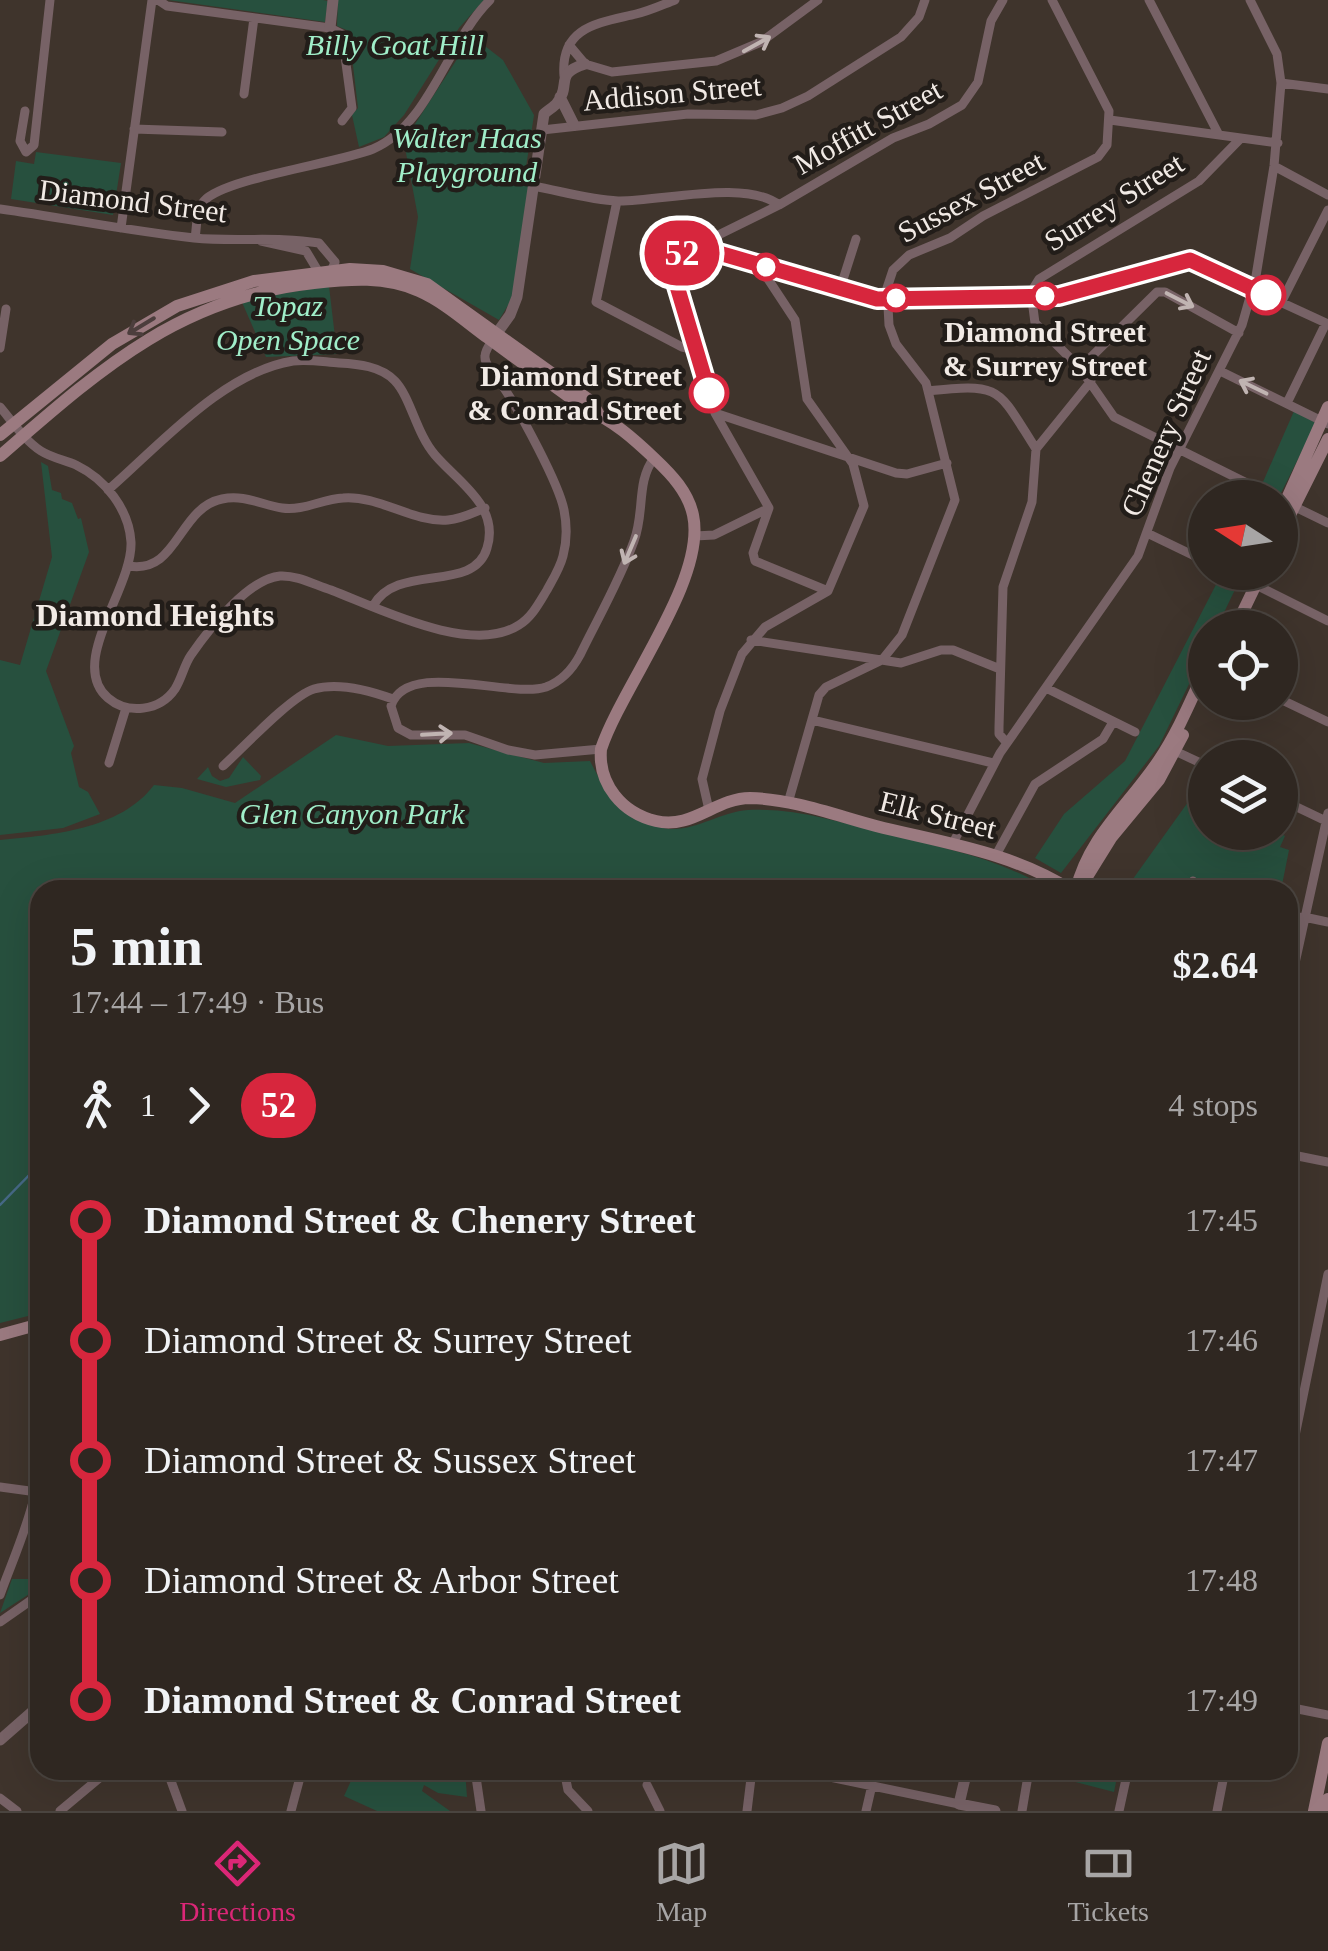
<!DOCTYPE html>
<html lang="en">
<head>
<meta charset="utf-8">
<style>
  :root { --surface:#2f2721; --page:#372f2a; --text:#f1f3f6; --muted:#a7a5a5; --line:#4a443f; --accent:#db2777 }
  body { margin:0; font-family:"Times New Roman",serif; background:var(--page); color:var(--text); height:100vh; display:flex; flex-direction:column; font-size:38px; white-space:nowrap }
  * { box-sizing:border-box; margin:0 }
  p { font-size:32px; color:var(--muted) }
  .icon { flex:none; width:55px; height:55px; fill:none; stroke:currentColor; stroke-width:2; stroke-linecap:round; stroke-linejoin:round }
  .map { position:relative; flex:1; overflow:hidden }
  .sheet { position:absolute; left:30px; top:880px; width:1268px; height:900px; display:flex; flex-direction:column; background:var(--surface); border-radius:30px; box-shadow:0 10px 40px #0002,0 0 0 2px var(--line) }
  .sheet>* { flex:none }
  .badge { padding:0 20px; border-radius:32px; font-size:35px; line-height:65px }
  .needle { width:65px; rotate:282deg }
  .tools { position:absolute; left:1188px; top:480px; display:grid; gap:20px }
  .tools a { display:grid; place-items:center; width:110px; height:110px; border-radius:50%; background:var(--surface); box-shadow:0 10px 40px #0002,0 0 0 2px var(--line); font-size:50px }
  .map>.badge { position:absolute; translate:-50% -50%; box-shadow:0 0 0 5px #fff }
  .legs { display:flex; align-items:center; gap:15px; height:110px; padding:0 40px; font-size:32px }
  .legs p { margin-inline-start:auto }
  .overview { display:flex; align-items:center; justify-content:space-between; height:170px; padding:0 40px }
  h1 { font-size:55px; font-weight:700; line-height:75px }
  ul { padding:0 40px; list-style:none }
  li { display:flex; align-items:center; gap:35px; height:120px; font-size:38px }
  li i { display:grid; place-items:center; width:15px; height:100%; margin:0 12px; background:currentColor }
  li i::after { content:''; width:25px; height:25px; margin:-12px; border:8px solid; border-radius:50%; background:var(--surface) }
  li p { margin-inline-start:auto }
  li:first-child i { background:linear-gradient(#0000 50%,currentColor 0) }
  li:last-child i { background:linear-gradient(currentColor 50%,#0000 0) }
  .tabs { display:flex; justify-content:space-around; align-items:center; height:140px; border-top:2px solid var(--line); background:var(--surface); font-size:28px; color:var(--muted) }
  .tabs a { display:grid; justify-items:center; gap:5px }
  .tabs .selected { color:var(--accent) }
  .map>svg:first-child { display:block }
  .green { fill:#27503e }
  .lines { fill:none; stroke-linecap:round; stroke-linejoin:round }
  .stream { stroke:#466987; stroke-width:2.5 }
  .minor { stroke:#776266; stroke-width:9 }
  .tertiary { stroke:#776266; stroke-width:11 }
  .secondary { stroke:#9b7a80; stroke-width:12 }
  .oneway { stroke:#c0b4b2 }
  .oneway2 { stroke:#4c3e3d }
  .line-1-casing { stroke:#fff; stroke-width:22 }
  .line-1 { stroke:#d7263d; stroke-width:15 }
  .stop-1-dot { fill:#fff; stroke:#d7263d; stroke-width:5 }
  .labels { text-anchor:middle; stroke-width:9; stroke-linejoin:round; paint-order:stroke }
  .park-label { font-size:30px; font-style:italic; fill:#a0eec9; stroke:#221d19 }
  .street-label { font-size:30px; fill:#f1eae5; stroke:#221d19 }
  .stop-label { font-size:30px; font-weight:bold; fill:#f1eae5; stroke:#221d19 }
  .neighbourhood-label { font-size:32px; font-weight:bold; fill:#f1eae5; stroke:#221d19 }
</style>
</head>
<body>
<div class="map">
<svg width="1328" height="1811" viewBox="0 0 1328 1811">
  <rect width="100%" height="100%" fill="#3f342c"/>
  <path class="green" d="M168 0H323L328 1 325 22Z
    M338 0H484L459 28 404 115 384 137 359 147 352 115 358 108 349 31 337 26Z
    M472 36 503 60 534 115 526 167 530 186 513 297 499 320 410 269 418 217 403 137 415 124Z
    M36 152 121 163 113 215 11 199 16 161 34 164Z
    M329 286 337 354 266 357 241 300Z
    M1294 411 1316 423 1279 497 1256 498Z
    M41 462 48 466 52 490 61 493 62 499 72 503 78 519 81 518 89 552 46 671 74 746 71 753 79 787 88 792 100 814 63 828 0 835V660L20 665 52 557Z
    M1222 573H1243L1217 627 1205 628V651L1159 746 1061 873 1035 858 1064 814 1125 761Z
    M336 735 388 746 469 743 544 763 590 761C607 794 621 817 659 827 690 836 717 812 748 810 796 808 838 822 884 833 943 848 999 858 1051 890H40V1313L0 1323V840C52 835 120 830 154 785L182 788 235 803Z
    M243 757 261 776 260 780 226 787 197 779 208 767 212 776 220 781 229 778Z
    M1196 791 1205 796V832H1278L1285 836 1280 847 1289 850 1281 890H1125Z
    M12 1579H40V1587L0 1613Z
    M356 1770H465L467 1797 438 1793 424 1785 422 1791 450 1811H377L344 1796Z
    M1029 1770H1076V1773L1116 1782 1114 1792Z"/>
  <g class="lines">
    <path class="stream" d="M0 1205 40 1164"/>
    <path class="minor" d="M158 0 167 6 330 28 342 34 352 108 342 121
      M1149 0 1219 135
      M569 45 585 64 612 72 716 61 761 42 818 0
      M564 76C560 26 599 23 636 14 649 11 662 5 675 0
      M1281 83 1328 89
      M244 94 254 18
      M25 111 20 141 26 152 34 145 50 0
      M1110 120 1278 143
      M134 129 222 132
      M542 130 688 114 756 115 782 108 808 96 901 37 919 17 925 0
      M1241 138 1199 181 1039 279 1031 292 1035 323 1080 368 1114 417 1277 498
      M1274 166 1328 195
      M533 186C561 191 590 200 618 201 658 202 746 179 779 205
      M617 201 596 302 682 347 696 350
      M0 209C65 218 129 231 194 238 236 242 277 236 319 243L335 262 330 274
      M121 228 152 0
      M195 238C197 226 196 210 204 201 224 178 339 163 373 149 429 126 448 41 490 0
      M261 241 306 251 321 276
      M696 246 779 205 893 138 929 124 962 105 978 82 991 21 1003 0
      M840 289 856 239
      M1281 303 1328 210
      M0 348 6 309
      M1080 368 1157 292H1165L1239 333
      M1220 371 1328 424
      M928 391C1003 383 997 388 1036 449
      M1287 403 1326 323
      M0 407C12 421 25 441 41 451 52 458 65 460 76 465 105 479 129 509 131 542 133 588 67 663 108 698 128 715 160 711 175 689 182 678 184 665 191 655 209 629 248 579 280 576 297 575 315 585 331 590 378 608 472 656 519 625 532 617 539 603 547 590 553 579 560 568 563 556 567 541 567 525 564 510 559 484 520 412 504 388 499 379 484 367 485 356 485 350 491 342 495 336
      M715 413 896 473 907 474 947 463
      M108 490C160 445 223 372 293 361 308 359 324 362 339 363 358 364 381 366 395 381 411 398 416 433 435 455 458 482 500 506 487 548 474 594 397 562 373 606
      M1291 505 1328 523
      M769 508 715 413 672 269 674 256 695 246 877 299 1059 296 1175 261 1189 260 1328 324
      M769 508 753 553 755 561 828 591
      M1147 533 1205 561
      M695 536 714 535 769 508
      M129 566C178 574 178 508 222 499 244 494 262 505 282 508 304 511 322 499 343 498 379 495 413 523 448 520 461 519 473 513 485 508
      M1248 581 1328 621
      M751 640 901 663 941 650H953L1000 669
      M1046 688 1135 732
      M1280 699 1328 722
      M812 720 993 763
      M1007 743 999 734V727L1003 587 1032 502 1036 449 1091 381
      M601 749 535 755 508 750 465 735H411L398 728 391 706C406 658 510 699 546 687 562 681 572 670 580 655 598 618 620 580 634 541 645 512 636 482 654 458
      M1175 751 1205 765
      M109 763 126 708
      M223 766C243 748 291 696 314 689 338 682 371 691 393 699
      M1280 799 1326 821
      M788 803 819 695 826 687 882 660 902 635 955 500 926 383 896 344 889 325 887 288 893 270 909 255 950 238 983 216 1098 157 1107 145 1109 111 1052 0
      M709 810 702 779 720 711 742 654 765 627 828 591 864 506 853 464 807 399 795 320 768 279 769 268
      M953 843 1000 753 1138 556 1170 468 1242 325 1256 276 1274 166 1281 83 1277 54 1250 0
      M996 855 1035 784 1103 739 1113 722
      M1186 890 1193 881
      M1288 918 1304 917 1328 922
      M1288 995 1328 813
      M1288 1154 1328 1162
      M1288 1393 1303 1396
      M1288 1470 1328 1274
      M0 1487 37 1492
      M0 1595C19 1542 50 1482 36 1425
      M0 1622 40 1594
      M1288 1707 1328 1715
      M167 1770 182 1811
      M475 1770 481 1811
      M564 1770 568 1790 588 1811
      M796 1770 959 1804
      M647 1785 660 1811
      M0 1798 17 1811
      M60 1811 109 1770
      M291 1811 302 1770
      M747 1811 752 1770
      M866 1811 872 1785
      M1022 1811 1029 1770
      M1119 1811 1128 1770
      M1217 1811 1225 1770"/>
    <path class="tertiary" d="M330 28 333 0
      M560 97 574 125
      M497 333 510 315 517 297 544 114C548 110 554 107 557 103 572 85 553 74 585 64
      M0 1740 40 1705
      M967 1770 959 1804 995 1811"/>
    <path class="secondary" d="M0 435 112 344 177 306 254 281 350 269 383 271 427 284 592 402 598 413
      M0 456C98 371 179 297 314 283 350 279 385 276 419 291 444 302 466 322 488 338 521 362 554 386 587 410 612 419 635 440 655 459 672 475 688 492 693 515 707 579 622 686 601 749 598 784 622 813 656 821 691 830 716 798 750 798 793 799 835 815 876 826 944 843 1011 852 1071 890
      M1280 514 1328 407
      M1280 535 1328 439
      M1235 628 1262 572
      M1080 888 1111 838 1159 780 1183 735
      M1076 890C1089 836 1130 804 1159 760 1178 732 1191 700 1205 670
      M0 1335 40 1324
      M1314 1811 1328 1743
      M1326 1811 1328 1799"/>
  </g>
  <defs><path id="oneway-shaft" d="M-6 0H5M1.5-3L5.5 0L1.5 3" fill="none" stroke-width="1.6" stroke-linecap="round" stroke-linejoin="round" transform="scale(2.5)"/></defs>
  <g class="oneway">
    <use href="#oneway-shaft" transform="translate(757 44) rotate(-29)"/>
    <use href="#oneway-shaft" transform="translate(1180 300) rotate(27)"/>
    <use href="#oneway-shaft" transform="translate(1253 387) rotate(-154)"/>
    <use href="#oneway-shaft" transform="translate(630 550) rotate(113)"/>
    <use href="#oneway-shaft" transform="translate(437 734) rotate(-3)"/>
  </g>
  <use class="oneway2" href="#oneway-shaft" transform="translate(141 326) rotate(149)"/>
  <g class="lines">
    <defs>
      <path id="line-1" d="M709 393 671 266 674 256 695 246 877 299 1059 296 1190 260 1266 295"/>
    </defs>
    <use href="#line-1" class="line-1-casing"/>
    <use href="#line-1" class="line-1"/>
  </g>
  <g class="stop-1-dot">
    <circle cx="766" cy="267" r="12"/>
    <circle cx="1266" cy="295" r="18"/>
    <circle cx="1045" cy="296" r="12"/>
    <circle cx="896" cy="298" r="12"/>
    <circle cx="709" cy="393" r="18"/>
  </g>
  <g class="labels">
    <g class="park-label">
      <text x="395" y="55">Billy Goat Hill</text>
      <text x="467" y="148">Walter Haas<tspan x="467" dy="34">Playground</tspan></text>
      <text x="288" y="316">Topaz<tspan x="288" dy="34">Open Space</tspan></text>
      <text x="352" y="824">Glen Canyon Park</text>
    </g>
    <g class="street-label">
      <text transform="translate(672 93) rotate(-5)" y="10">Addison Street</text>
      <text transform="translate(868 127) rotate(-29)" y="10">Moffitt Street</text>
      <text transform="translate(971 197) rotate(-28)" y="10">Sussex Street</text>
      <text transform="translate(133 201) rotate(7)" y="10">Diamond Street</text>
      <text transform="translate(1114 202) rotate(-32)" y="10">Surrey Street</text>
      <text transform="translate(1166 433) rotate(-66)" y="10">Chenery Street</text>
      <text transform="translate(938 815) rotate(14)" y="10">Elk Street</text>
    </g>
    <g class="stop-label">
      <text x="1045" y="342">Diamond Street<tspan x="1045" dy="34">&amp; Surrey Street</tspan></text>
      <text x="682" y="386" text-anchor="end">Diamond Street<tspan x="682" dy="34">&amp; Conrad Street</tspan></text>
    </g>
    <g class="neighbourhood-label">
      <text x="155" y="626">Diamond Heights</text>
    </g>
  </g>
</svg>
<div class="tools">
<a><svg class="needle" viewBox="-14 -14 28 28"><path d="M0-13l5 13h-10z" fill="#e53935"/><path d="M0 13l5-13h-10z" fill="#a7a5a5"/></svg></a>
<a><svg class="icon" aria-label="locate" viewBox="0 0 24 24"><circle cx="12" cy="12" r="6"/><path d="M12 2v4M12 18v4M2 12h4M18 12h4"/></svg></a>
<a><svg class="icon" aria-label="layers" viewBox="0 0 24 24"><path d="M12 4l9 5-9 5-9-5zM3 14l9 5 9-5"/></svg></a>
</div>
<b class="badge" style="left:682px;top:253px;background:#d7263d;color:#fff">52</b>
<section class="sheet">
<div class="overview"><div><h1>5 min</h1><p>17:44 – 17:49 · Bus</p></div><b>$2.64</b></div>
<div class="legs"><svg class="icon" aria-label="walk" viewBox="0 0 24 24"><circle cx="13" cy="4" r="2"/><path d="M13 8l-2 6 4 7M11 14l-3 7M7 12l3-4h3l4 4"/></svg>1<svg class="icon" aria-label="forward" viewBox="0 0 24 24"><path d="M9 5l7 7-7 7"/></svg><b class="badge" style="background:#d7263d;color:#fff">52</b><p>4 stops</p></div>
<ul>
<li><i style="color:#d7263d"></i><b>Diamond Street &amp; Chenery Street</b><p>17:45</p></li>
<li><i style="color:#d7263d"></i><span>Diamond Street &amp; Surrey Street</span><p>17:46</p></li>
<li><i style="color:#d7263d"></i><span>Diamond Street &amp; Sussex Street</span><p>17:47</p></li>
<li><i style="color:#d7263d"></i><span>Diamond Street &amp; Arbor Street</span><p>17:48</p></li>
<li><i style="color:#d7263d"></i><b>Diamond Street &amp; Conrad Street</b><p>17:49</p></li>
</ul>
</section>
</div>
<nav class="tabs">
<a class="selected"><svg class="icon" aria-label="directions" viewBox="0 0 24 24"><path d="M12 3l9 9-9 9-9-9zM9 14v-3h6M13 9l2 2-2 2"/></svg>Directions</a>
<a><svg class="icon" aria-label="map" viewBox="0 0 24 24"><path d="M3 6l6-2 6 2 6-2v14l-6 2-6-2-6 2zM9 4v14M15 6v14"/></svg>Map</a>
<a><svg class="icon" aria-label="tickets" viewBox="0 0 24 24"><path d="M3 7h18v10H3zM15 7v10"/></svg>Tickets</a>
</nav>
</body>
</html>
